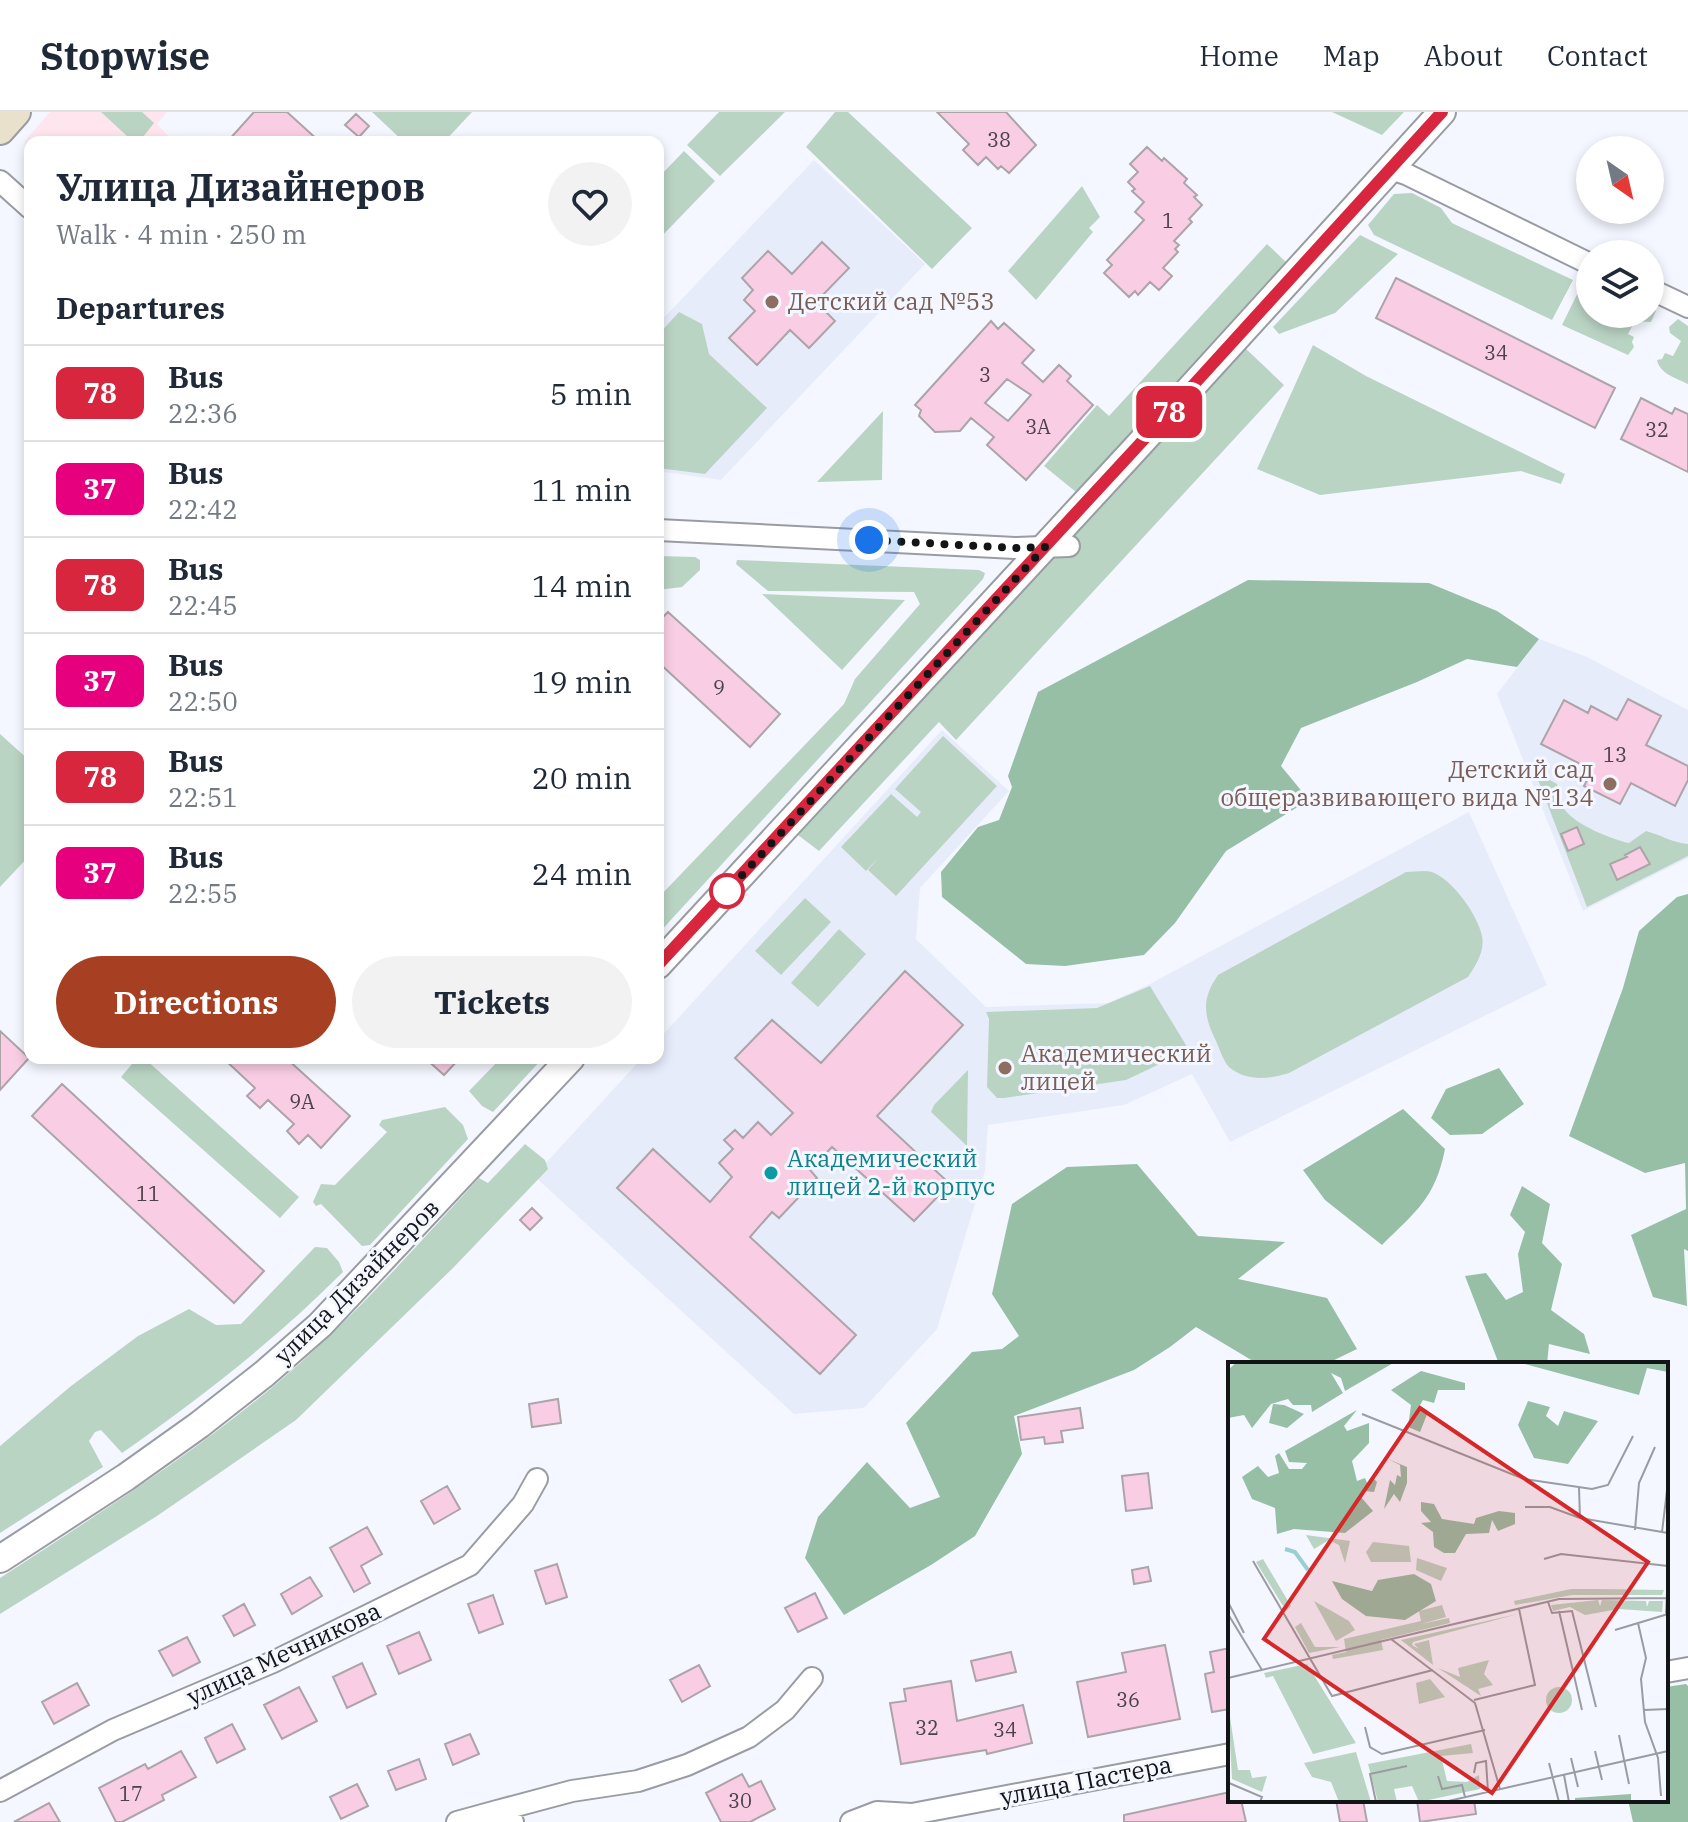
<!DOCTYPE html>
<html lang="en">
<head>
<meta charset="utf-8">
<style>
  :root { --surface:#fff; --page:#f2f2f3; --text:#1f2937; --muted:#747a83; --line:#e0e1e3; --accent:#a73f23 }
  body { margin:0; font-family:"IBM Plex Serif",serif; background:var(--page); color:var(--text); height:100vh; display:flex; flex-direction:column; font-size:30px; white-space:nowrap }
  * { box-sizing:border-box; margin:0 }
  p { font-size:26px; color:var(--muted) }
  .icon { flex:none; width:44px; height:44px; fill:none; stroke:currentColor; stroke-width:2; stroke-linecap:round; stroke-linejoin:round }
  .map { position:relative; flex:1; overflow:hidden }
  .details { position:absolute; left:24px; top:24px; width:640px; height:928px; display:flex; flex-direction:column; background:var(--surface); border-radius:16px; box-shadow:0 4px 12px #0003 }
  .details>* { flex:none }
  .badge { padding:0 16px; border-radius:12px; font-size:28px; line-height:52px }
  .needle { width:52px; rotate:146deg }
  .fabs { position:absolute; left:1576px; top:24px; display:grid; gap:16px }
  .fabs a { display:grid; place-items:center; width:88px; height:88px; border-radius:50%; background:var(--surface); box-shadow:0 4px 12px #0003; font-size:40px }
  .you { position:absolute; width:40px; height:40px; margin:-20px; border:6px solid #fff; border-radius:50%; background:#1a73e8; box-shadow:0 0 0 12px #1a73e833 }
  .map>.badge { position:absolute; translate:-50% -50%; box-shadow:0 0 0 4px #fff }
  h2 { padding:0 32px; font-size:30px; line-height:72px }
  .round { display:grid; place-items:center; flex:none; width:84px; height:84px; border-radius:42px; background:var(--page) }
  .head { display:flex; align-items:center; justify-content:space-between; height:136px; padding:0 32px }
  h1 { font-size:38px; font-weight:700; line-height:60px }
  .primary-button { display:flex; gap:16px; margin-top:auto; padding:16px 32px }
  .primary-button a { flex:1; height:92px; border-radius:48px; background:var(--accent); color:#fff; font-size:32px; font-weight:700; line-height:92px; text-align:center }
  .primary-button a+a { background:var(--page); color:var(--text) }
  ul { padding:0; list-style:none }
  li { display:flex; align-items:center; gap:24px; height:96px; padding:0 32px; border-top:2px solid var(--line) }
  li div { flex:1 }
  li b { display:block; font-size:30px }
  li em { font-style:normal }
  li .badge { min-width:88px; font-weight:700; text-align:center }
  header { display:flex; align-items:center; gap:48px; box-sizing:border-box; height:112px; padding:0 40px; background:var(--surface); border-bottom:2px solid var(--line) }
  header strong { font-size:38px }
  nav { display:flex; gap:44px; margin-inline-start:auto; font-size:28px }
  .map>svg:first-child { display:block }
  .commercial { fill:#ffe5ed }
  .built { fill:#e7ecfb }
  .green { fill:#bad4c4 }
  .forest { fill:#96bfa6 }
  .building { fill:#f9cee5; stroke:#aca4a8; stroke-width:2; fill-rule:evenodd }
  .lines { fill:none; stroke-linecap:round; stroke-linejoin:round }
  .minor-casing { stroke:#999ca3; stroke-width:24 }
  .tertiary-casing { stroke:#999ca3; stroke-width:30 }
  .secondary-casing { stroke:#999ca3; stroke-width:32 }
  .minor { stroke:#fff; stroke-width:20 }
  .tertiary { stroke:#fff; stroke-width:26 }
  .secondary { stroke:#e9e1cb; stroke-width:28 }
  .line-casing { stroke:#fff; stroke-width:18 }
  .line { stroke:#d7263d; stroke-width:12 }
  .walk { stroke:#131416; stroke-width:8; stroke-dasharray:0 14.4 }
  .education-dot { fill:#8d6e63; stroke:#f4f7ff; stroke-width:3 }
  .stop-dot { fill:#fff; stroke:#d7263d; stroke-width:4 }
  .culture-dot { fill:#0f9aa8; stroke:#f4f7ff; stroke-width:3 }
  .labels { text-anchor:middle; stroke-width:6; stroke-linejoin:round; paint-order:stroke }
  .number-label { font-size:20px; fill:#4c424a }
  .education-label { font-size:24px; fill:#785e54; stroke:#f4f7ff; text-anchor:start }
  .culture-label { font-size:24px; fill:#0d838f; stroke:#f4f7ff; text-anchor:start }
  .street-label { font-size:24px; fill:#131416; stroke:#f4f7ff }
  .inset-river { fill:none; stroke:#99cfd2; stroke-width:4 }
  .inset-road { fill:none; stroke:#9a9ca2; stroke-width:2 }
  .view { fill:#d62828; fill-opacity:0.15; stroke:#d62828; stroke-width:4 }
  .inset-edge { fill:none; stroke:#131416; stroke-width:4 }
</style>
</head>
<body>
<header>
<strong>Stopwise</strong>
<nav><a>Home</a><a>Map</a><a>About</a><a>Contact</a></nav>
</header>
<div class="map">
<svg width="1688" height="1710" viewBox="0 0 1688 1710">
  <rect width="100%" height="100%" fill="#f4f7ff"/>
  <path class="commercial" d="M50 0H167L157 12 174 30H30V56L24 50 25 29Z"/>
  <path class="built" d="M814 48 925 152 721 368 658 359V212Z
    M1539 527 1587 545 1688 598V746L1583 799 1497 582Z
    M942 618 1009 679 920 776 916 827 986 895 1108 891 1150 872 1469 700 1547 873 1230 1030 1192 962 1124 993 988 1013 985 1059 937 1217 864 1296 794 1302 534 1064 642 946H658V928Z"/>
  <path class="green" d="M101 0H142L154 11 139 30H124L128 25Z
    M372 0H472L444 30H404Z
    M719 0H785L720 64 687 33Z
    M835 0H848L972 116 932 157 806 35Z
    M1332 0H1404L1382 23Z
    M684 39 715 69 658 128V66Z
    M1082 74 1100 105 1089 116 1093 120 1036 188 1008 159Z
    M1412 81 1441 96 1452 111 1573 168 1552 208 1374 123 1368 113 1394 82Z
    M1360 123 1398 142 1335 201 1279 222 1273 215Z
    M1267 132 1286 150 1225 217 1284 273 956 628 939 610 819 739 794 720 1092 393 1044 354 1097 293 1109 304Z
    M1586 164 1590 167V202H1650V197L1656 199 1651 210 1635 209 1628 222 1634 225 1632 230 1634 235 1628 243 1562 213Z
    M679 200 702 212 709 242 767 296 705 362 658 356V223Z
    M1678 207 1688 214V272C1676 266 1660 262 1657 248L1662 247 1665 241 1673 244 1681 229 1670 221 1669 215Z
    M1313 233 1366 264 1565 362 1561 372 1521 359 1320 383 1257 357Z
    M883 299 882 368 817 370Z
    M658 444 695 445 700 448V458L682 475 658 478Z
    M737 448 979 458 985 461 983 467 658 822V786L844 592 855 567 920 492 914 480 768 479 736 452Z
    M762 482 905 488 842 558Z
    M0 622 30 649V743L0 775Z
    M943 624 997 674 896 784 868 758 878 746 866 759 841 735 891 682 917 705 921 700 895 677Z
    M1535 660 1557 672C1559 681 1559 690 1565 698 1576 713 1611 727 1629 731L1646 719C1661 723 1673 731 1688 732V744L1587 795Z
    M1406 760C1414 760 1424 758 1432 760 1452 767 1478 803 1482 824 1485 839 1476 853 1468 865L1289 961C1270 967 1246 970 1229 955 1223 949 1219 935 1215 927 1203 902 1202 886 1218 863Z
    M805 786 831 810 781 863 755 839Z
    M839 817 866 842 818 895 791 871Z
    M1150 874 1189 938 1126 968 1004 986H997L987 975 989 907 986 900 1097 896Z
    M137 946H144L299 1085 280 1106 121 965Z
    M501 946H543L493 1000 482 994 469 979Z
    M968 958 967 1034 931 1000 934 993Z
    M445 995 463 1013 468 1027 370 1133 362 1134 321 1092 316 1094 313 1090 321 1072 335 1073 387 1020 379 1013 382 1008Z
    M525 1032 545 1048 548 1057 453 1156 296 1308 157 1404 0 1502V1466C92 1406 184 1348 269 1278 345 1215 412 1139 479 1066L488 1071Z
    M315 1135 327 1136 339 1150 343 1160C274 1229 202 1285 122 1341L101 1318 95 1320 89 1329 103 1355 0 1421V1334L71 1274 138 1224 189 1197 216 1213 241 1212Z"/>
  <path class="forest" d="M1248 468 1429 471 1497 499 1539 527 1517 555 1467 547 1417 570 1301 616 1281 654 1309 688 1226 739 1175 811 1144 843 1065 854 1026 852 942 785 941 760 978 715 999 708 1012 675 1008 664 1038 580Z
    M1688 782V1139L1684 1137 1687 1194 1653 1185 1631 1123 1686 1097 1685 1051 1645 1061 1569 1024 1623 876 1639 819 1677 785Z
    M1499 956 1524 992 1482 1022 1450 1023 1431 1006 1446 977Z
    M1403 997 1445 1037C1435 1087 1416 1099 1382 1133L1325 1088 1303 1058Z
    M1137 1052 1198 1124 1285 1130 1238 1167 1327 1186 1357 1237 1326 1252H1258L1196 1215 1170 1235 1134 1258 1014 1304 1022 1342 975 1424 931 1453 844 1503 805 1446 818 1405 867 1350 910 1396 940 1385 906 1311 972 1240 1002 1237 1019 1224 992 1182 1012 1092 1067 1055Z
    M1522 1074 1550 1092 1542 1131 1562 1152 1551 1198 1584 1222 1590 1242 1549 1232 1547 1252H1499L1465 1164 1486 1161 1506 1188 1523 1180 1518 1142 1525 1120 1510 1103Z
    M1686 1572 1688 1574V1710H1633L1628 1688H1666V1575Z"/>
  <path class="building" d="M254 0H287L320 30H227Z
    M937 0H1006L1036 33 1009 61 1001 54 998 57 986 45 978 53 963 38 969 32Z
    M356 2 369 14 359 25 345 13Z
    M1147 35 1162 49 1164 46 1187 67 1184 71 1197 83 1194 85 1202 93 1189 107 1192 110 1174 129 1179 133 1175 137 1178 140 1163 156 1172 164 1159 178 1150 170 1138 183 1135 179 1129 185 1104 161 1112 153 1107 148 1144 108 1135 100 1144 90 1132 79 1135 77 1128 70 1138 60 1130 52Z
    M822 130 849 156 816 190 835 209 809 236 790 218 757 253 729 226 755 199 744 188 753 178 742 166 768 139 792 162Z
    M1396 166 1615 276 1595 316 1376 206Z
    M991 209 998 217 1004 211 1034 238 1022 251 1043 270 1059 253 1071 264 1067 269 1093 293 1026 368 987 333 994 325 971 306 960 319 935 320 919 304 921 298 915 293ZM1007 267 1031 283 1008 309 985 291Z
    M1641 286 1672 302 1675 296 1688 302V360L1621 327Z
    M668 500 780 602 750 635 658 550V510Z
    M1628 587 1661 604 1646 633 1688 654V668L1675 694 1631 671 1620 692 1584 674 1592 658 1541 632 1564 588 1588 601 1591 594 1617 608Z
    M1577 715 1584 732 1568 739 1561 722Z
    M1640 735 1650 752 1617 768 1610 752 1627 745 1625 743Z
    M905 859 963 913 877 1004 950 1072 914 1109 832 1035 810 1058 817 1066 779 1106 772 1100 750 1125 856 1223 820 1262 617 1076 653 1037 710 1090 732 1065 719 1051 733 1037 724 1028 735 1018 743 1026 758 1010 771 1023 793 1001 735 946 772 908 821 951Z
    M0 919 29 946 0 978Z
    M223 946H286L350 1004 321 1036 308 1023 299 1032 287 1019 294 1012 268 988 260 996 247 984 255 976Z
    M425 946H460L444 963Z
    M62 972 264 1159 234 1191 32 1004Z
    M532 1096 542 1106 530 1118 520 1108Z
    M558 1287 561 1311 532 1315 529 1292Z
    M1080 1296 1083 1316 1061 1319 1063 1330 1045 1332 1044 1325 1021 1328 1018 1305Z
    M1148 1361 1152 1396 1126 1399 1122 1364Z
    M447 1374 460 1397 434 1412 421 1389Z
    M367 1415 382 1442 361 1454 370 1471 354 1480 330 1436Z
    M557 1452 567 1485 546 1492 535 1459Z
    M1148 1455 1151 1469 1134 1472 1132 1458Z
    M310 1465 322 1484 292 1502 281 1482Z
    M815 1481 827 1506 798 1520 785 1496Z
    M493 1483 503 1512 479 1521 468 1492Z
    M244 1492 255 1513 234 1524 223 1504Z
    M419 1520 431 1548 399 1562 387 1534Z
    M187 1525 200 1550 173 1564 159 1539Z
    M1165 1533 1180 1607 1088 1625 1077 1570 1126 1560 1122 1541Z
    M1230 1536V1597L1212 1600 1205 1562 1214 1560 1210 1540Z
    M1011 1540 1016 1560 976 1569 971 1549Z
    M362 1551 376 1582 347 1596 333 1565Z
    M699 1553 710 1574 682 1590 670 1568Z
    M951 1569 957 1609 1023 1593 1032 1631 987 1642 986 1638 901 1652 890 1591 906 1589 904 1577Z
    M77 1571 89 1593 54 1612 42 1590Z
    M299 1575 317 1609 282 1627 264 1593Z
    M232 1612 245 1637 217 1651 205 1626Z
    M470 1622 479 1642 453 1653 445 1632Z
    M181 1639 196 1665 162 1683 164 1688 122 1710H116L99 1676 145 1652 148 1657Z
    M419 1647 426 1667 396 1678 388 1659Z
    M742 1662 749 1675 761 1669 775 1697 750 1710H721L706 1681Z
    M357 1672 368 1694 341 1707 330 1685Z
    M1230 1680V1688H1241L1246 1710H1124V1703Z
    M1336 1688H1363L1367 1710H1340Z
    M1417 1688H1474L1476 1702 1420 1710Z
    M49 1691 60 1710H14Z"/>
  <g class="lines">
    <defs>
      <path id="minor" d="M1391 57 1406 62 1590 152
        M0 69 30 96
        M1650 177 1688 195
        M658 418 1015 436 1069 434
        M1666 1560 1688 1556
        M0 1679 113 1618 273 1550 470 1453 523 1392 537 1367
        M497 1699 572 1679 638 1669 687 1653 749 1625 785 1598 812 1566
        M457 1710 497 1699 513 1710
        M851 1710 877 1700 912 1702
        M897 1710 912 1702 1230 1642"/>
      <path id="tertiary" d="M658 853 1136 336 1442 0
        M0 1447 126 1365 199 1313 264 1262 320 1213 571 946"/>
      <path id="secondary" d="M0 18 16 0"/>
    </defs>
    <use href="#minor" class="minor-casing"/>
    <use href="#tertiary" class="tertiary-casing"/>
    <use href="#secondary" class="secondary-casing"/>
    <use href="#minor" class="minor"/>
    <use href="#tertiary" class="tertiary"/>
    <use href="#secondary" class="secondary"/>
  </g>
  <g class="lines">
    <defs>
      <path id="line" d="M658 853 1136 336 1442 0"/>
    </defs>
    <use href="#line" class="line-casing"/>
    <use href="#line" class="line"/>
    <path class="walk" d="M727 779 720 787 1045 435 1015 436 869 428"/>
  </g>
  <g class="education-dot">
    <circle cx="772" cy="190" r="8"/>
    <circle cx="1610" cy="672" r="8"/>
    <circle cx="1005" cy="956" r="8"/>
  </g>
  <circle class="stop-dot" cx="727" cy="779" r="16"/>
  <circle class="culture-dot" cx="771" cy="1061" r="8"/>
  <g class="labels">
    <g class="number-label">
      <text x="999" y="35">38</text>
      <text x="1168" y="116">1</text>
      <text x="1496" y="248">34</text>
      <text x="985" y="270">3</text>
      <text x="1038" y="322">3А</text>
      <text x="1657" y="325">32</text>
      <text x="719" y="583">9</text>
      <text x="1615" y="650">13</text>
      <text x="302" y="997">9А</text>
      <text x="148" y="1089">11</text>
      <text x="1128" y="1595">36</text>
      <text x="927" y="1623">32</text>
      <text x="1005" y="1625">34</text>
      <text x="131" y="1689">17</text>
      <text x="740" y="1696">30</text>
    </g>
    <g class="education-label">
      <text x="788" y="198">Детский сад №53</text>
      <text x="1594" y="666" text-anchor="end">Детский сад<tspan x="1594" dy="28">общеразвивающего вида №134</tspan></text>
      <text x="1021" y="950">Академический<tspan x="1021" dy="28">лицей</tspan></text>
    </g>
    <g class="culture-label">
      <text x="787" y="1055">Академический<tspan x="787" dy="28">лицей 2-й корпус</tspan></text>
    </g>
    <g class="street-label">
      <text transform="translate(357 1170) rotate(-45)" y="8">улица Дизайнеров</text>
      <text transform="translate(284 1542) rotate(-25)" y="8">улица Мечникова</text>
      <text transform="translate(1086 1669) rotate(-11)" y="8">улица Пастера</text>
    </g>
  </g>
  <g transform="translate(1228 1250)">
    <rect width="440" height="440" fill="#f4f7ff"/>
    <path d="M78 173 122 179 117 201 111 183 101 178 86 187ZM145 180 181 184 183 200H143L138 190ZM189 196 219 206 213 219 188 208ZM35 197 63 244 58 249 28 200ZM343 227H371L436 228 434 233H344L287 243 286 239ZM370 238 372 244 374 238 418 239 419 245 421 239H435L434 250 391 247 357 253 342 245 325 249 323 243ZM86 239 121 259 127 268 108 279ZM214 243 218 255 193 262 221 256 222 261 153 278 155 288 105 297 104 293 118 290 116 277 193 259 191 249ZM290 252 185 280 184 283 191 287 186 282 201 278 205 303 173 278ZM73 261 87 285H112L81 291 67 265ZM261 298 256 312 265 323 250 327 253 334 210 306 232 315 230 306ZM79 302 128 381 85 392 45 314 38 316 36 311ZM202 317 217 335 191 342 188 321ZM318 338a13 13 0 1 1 26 0a13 13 0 1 1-26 0ZM0 342 10 408H22L24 416 39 414 34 430 4 417ZM243 382 245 391 213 394 219 419 239 420 251 413 252 427 191 440 184 424 166 427 169 440H150L140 402ZM128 390 143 440H111L103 420 84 415 76 401Z" fill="#bad4c4"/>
    <path d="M9 0H167L117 29 113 16 103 11 115 31 84 50 83 43H65L60 37 43 42 24 66 16 53 0 56V8ZM290 0H440V10L419 6 411 33ZM193 9 237 21V28H210L206 41 195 38 191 45 200 50 192 70 180 65 183 43 163 28ZM300 39 322 45 318 54 330 64 336 49 370 59 340 102 306 96 290 63ZM45 42 56 43 76 52 59 66 41 61ZM129 48 116 64 119 69 141 61V81L124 99 129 119 137 116 140 123 145 116 149 120 146 130 136 129 133 135 145 149 117 171 66 167 49 172 47 146 24 137 14 115 30 104 40 115 51 111 47 94 51 91 61 107H74L79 101 61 100 57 89ZM160 97 179 105V121L172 140 166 132 156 147 162 118 167 123 169 113 173 115 172 103ZM193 140 206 142 214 157 246 162 248 156 271 149 287 151V162L270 169 264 158 261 171 238 172 227 191H216L206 185 205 170 193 161 203 160 193 149ZM186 212 203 222 208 239 177 258 138 254 114 237 104 219 144 229 150 218ZM403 432V440H347V436Z" fill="#96bfa6"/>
    <path class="inset-river" d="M57 187 67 190 80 208"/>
    <path class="inset-road" d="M134 52 296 117 364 127 380 123 405 74M351 126 352 156 440 171M297 145H322L352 156M407 168 411 121 427 85M434 170 440 120M316 197 333 192 440 204M25 199 104 334 205 308M0 240 16 271M320 240 324 251 344 249 368 345M331 249 354 348M0 252 34 308M438 253 440 207M410 261 418 296 413 317 417 360 430 396 433 434M387 268 440 252M163 277 247 341 272 427M0 316 331 237 439 236M246 338 307 323 291 247M416 348 440 347M137 365 142 385 154 392 257 368M391 373 401 422M367 389 374 418M343 396 350 425M321 401 331 440M246 411 248 401 258 399 260 430M336 413 341 440M210 414 214 427 234 423 237 435M1 421 34 435 32 440M148 440 142 412 179 404M216 440 440 389"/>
    <path class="view" d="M192 46 420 200 264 431 36 277Z"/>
    <rect width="440" height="440" class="inset-edge"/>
  </g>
</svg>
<div class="fabs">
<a><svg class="needle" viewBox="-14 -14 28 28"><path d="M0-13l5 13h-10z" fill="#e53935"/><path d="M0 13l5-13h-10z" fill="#747a83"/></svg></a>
<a><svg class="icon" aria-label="layers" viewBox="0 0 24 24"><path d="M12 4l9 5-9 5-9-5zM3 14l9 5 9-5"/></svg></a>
</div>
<div class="you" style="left:869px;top:428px"></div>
<b class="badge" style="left:1169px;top:300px;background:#d7263d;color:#fff">78</b>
<section class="details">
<div class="head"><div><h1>Улица Дизайнеров</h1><p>Walk · 4 min · 250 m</p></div><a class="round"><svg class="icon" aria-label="heart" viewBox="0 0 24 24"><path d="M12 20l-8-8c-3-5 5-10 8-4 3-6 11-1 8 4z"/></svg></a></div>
<h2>Departures</h2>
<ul>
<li><span class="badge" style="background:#d7263d;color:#fff">78</span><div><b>Bus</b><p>22:36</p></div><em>5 min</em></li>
<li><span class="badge" style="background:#e6007e;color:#fff">37</span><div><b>Bus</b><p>22:42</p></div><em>11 min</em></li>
<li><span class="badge" style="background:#d7263d;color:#fff">78</span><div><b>Bus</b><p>22:45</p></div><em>14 min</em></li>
<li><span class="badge" style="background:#e6007e;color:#fff">37</span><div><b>Bus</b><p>22:50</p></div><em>19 min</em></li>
<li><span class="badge" style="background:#d7263d;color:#fff">78</span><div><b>Bus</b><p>22:51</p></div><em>20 min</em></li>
<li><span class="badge" style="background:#e6007e;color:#fff">37</span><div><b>Bus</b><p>22:55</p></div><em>24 min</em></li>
</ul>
<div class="primary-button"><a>Directions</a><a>Tickets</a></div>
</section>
</div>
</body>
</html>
